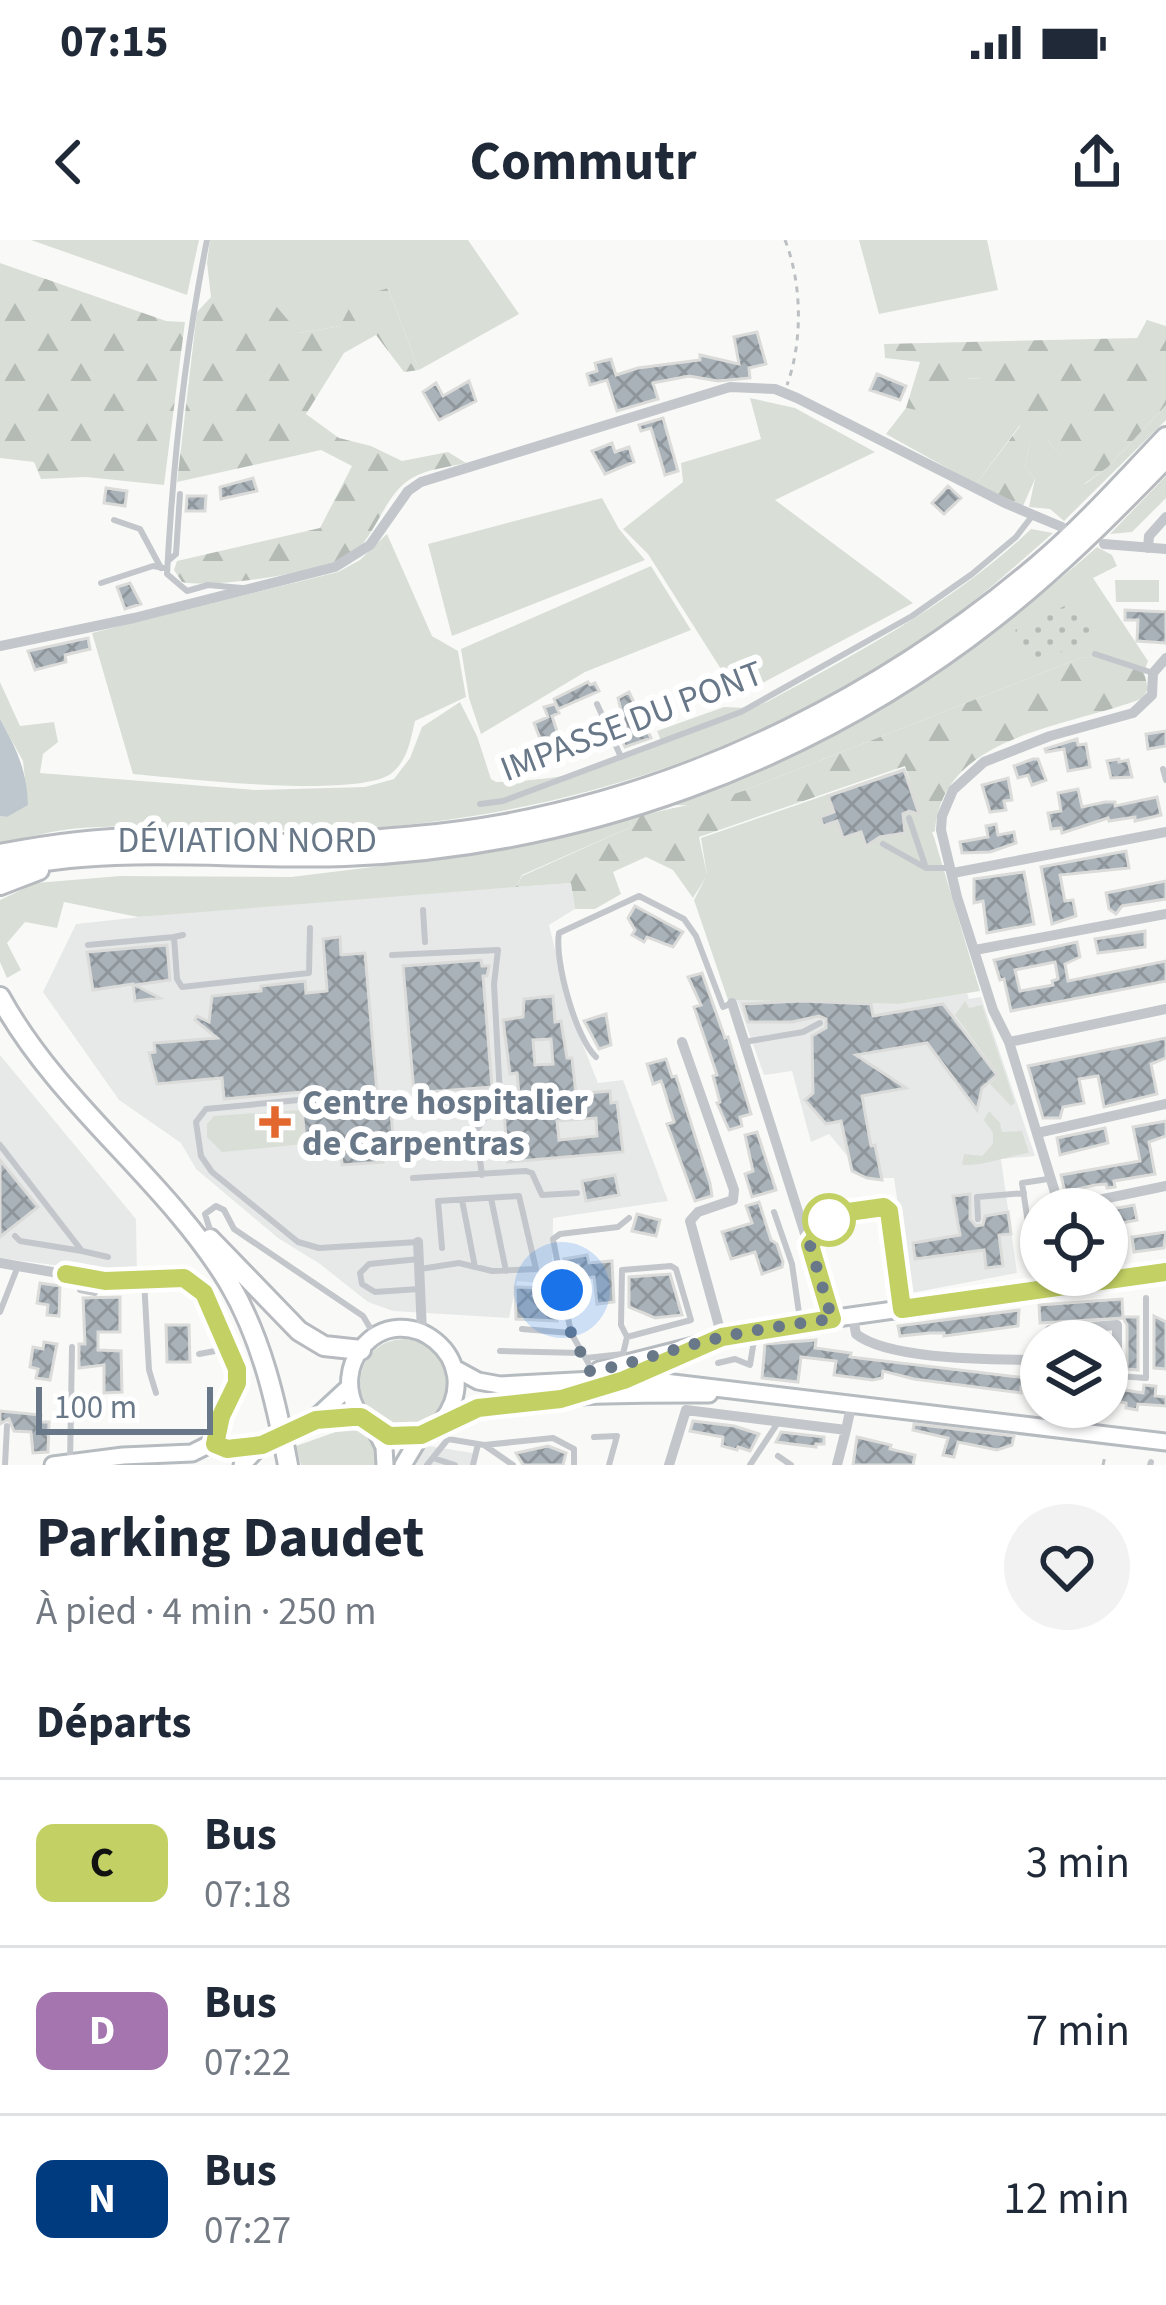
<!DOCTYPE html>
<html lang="fr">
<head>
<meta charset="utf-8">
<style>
  :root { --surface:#fff; --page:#f2f2f3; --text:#1f2937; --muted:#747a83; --line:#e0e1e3 }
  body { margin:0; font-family:"Source Sans 3",sans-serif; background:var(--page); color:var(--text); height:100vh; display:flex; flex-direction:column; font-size:45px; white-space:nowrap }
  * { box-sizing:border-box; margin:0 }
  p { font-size:39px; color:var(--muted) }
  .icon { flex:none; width:66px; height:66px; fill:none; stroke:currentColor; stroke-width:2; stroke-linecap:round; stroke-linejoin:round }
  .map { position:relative; height:1225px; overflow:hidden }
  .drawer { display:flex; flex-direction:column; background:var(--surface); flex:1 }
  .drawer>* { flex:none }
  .badge { padding:0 24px; border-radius:18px; font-size:42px; line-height:78px }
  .controls { position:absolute; left:1020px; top:948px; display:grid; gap:24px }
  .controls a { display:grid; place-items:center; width:108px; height:108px; border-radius:50%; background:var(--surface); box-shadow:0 3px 9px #0004; font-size:60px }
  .scale { position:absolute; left:36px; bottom:30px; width:177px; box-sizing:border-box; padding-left:12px; border:6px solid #697888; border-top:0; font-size:33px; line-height:42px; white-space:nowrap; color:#697888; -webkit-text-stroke:9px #fff; paint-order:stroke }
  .you { position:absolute; width:60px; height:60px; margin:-30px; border:9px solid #fff; border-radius:50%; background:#1a73e8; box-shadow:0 0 0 18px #1a73e833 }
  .map>.badge { position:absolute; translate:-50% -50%; box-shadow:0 0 0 6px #fff }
  h2 { padding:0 36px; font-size:45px; line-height:108px }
  .round { display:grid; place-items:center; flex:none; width:126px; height:126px; border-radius:63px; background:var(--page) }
  .overview { display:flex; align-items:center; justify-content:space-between; height:204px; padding:0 36px }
  h1 { font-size:57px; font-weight:700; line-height:90px }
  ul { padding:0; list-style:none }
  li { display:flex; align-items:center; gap:36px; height:168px; padding:0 36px; border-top:3px solid var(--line) }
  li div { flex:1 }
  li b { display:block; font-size:45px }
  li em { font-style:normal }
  li .badge { min-width:132px; font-weight:700; text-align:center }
  .status { display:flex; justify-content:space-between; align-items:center; height:84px; padding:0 60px; background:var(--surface); direction:ltr }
  .status svg { height:33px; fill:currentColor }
  header { display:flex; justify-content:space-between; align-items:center; height:156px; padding:0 36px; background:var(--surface); font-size:54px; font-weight:700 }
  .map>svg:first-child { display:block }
  .built { fill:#e7e9e9 }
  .grass { fill:#d9dfd7 }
  .forest { fill:url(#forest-firs) }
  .park { fill:url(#park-dots) }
  .water { fill:#bec7cd }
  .building { fill:url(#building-cross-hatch); stroke:#dbdcda; stroke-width:3; fill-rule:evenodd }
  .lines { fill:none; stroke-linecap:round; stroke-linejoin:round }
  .secondary-casing { stroke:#b6bbc0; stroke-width:21 }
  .primary-casing { stroke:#b7bbbf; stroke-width:24 }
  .path { stroke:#bdc0c3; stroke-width:3; stroke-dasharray:6 6; stroke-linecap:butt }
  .service { stroke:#c3c7cb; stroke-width:6 }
  .minor { stroke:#c3c7cb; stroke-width:10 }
  .secondary { stroke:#fff; stroke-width:15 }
  .primary { stroke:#fff; stroke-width:18 }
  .secondary-bridge-casing { stroke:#b6bbc0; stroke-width:21; stroke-linecap:butt }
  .secondary-bridge { stroke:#fff; stroke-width:15 }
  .line-casing { stroke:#fff; stroke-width:27 }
  .line { stroke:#c3d164; stroke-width:18 }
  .walk { stroke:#697888; stroke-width:12; stroke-dasharray:0 21.6 }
  .poi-dot { fill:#e2682f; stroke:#fff; stroke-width:4.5 }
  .stop-dot { fill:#fff; stroke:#c3d164; stroke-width:6 }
  .labels { text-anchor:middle; stroke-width:12; stroke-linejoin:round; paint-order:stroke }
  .street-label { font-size:36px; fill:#697888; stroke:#fff }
  .poi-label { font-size:36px; font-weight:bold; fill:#697888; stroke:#fff; text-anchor:start }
</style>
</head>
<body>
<div class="status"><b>07:15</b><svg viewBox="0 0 49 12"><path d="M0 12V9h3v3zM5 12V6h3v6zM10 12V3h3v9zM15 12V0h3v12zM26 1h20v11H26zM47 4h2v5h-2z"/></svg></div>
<header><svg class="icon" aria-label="back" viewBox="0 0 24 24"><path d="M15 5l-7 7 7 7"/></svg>Commutr<svg class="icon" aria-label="share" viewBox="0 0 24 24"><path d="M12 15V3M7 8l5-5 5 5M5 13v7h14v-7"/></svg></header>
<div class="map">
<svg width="1166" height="1225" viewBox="0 0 1166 1225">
  <defs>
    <pattern id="forest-firs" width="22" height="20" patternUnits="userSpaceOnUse" patternTransform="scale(3)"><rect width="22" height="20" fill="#d9dfd7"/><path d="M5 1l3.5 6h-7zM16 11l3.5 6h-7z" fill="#b4bab4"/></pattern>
    <pattern id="park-dots" width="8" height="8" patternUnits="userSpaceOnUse" patternTransform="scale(3)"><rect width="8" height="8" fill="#d9dfd7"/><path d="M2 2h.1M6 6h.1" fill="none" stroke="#b4bab4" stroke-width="1.8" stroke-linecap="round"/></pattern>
    <pattern id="building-cross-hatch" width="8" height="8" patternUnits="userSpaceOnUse" patternTransform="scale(3)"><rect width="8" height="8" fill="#a9b2b9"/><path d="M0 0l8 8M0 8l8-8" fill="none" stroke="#8e969c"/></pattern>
  </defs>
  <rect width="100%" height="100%" fill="#f9faf8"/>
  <path class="built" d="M571 643 575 669 549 685 571 775 598 843 623 840 668 961 553 978 552 1044 517 1041 509 1078 393 1071 368 1062 320 1024 278 998 196 929 181 903 119 860 43 752 76 684 234 667Z
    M967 753 969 759 981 757 1035 916 1001 919 1017 1033 911 1053 894 938H867L851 932 855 925 829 894 811 902 792 831 764 835 737 760 899 764Z
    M0 815 136 979 137 1036 0 1018Z
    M422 1205 473 1213 471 1225H414Z"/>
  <path class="grass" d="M31 0H199L187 55Z
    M210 0H468L519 74 419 130 388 48 340 86 299 93 211 57 207 23Z
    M859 0H987L998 50 879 74Z
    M959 138 992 139 1020 155V185L976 244 886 194 906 168 923 170 938 151Z
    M750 158 795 168 875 212 775 260 913 363 738 456 648 314 623 289 683 242 681 223 761 199Z
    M1166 165V180L1064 281 1050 269 1029 267 1035 239 1025 227 1030 201H1048L1085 244 1108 227Z
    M1166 236V258L1132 292 1110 294Z
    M602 258 619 289 645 320 452 396 428 304Z
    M1031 289 1053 293C1010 331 967 369 919 402 747 518 542 581 336 590 251 594 166 582 81 588 54 590 26 598 0 603V576L7 577 28 564 23 521 0 479V442L20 486 54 482 58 502 43 514 40 533 256 550 365 547 394 539 410 518 422 487 460 462 477 496 491 539 496 542C565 540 600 530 662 503L657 491 724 467 749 468 767 462C859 412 955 362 1031 289Z
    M387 294 432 396 458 411 466 457 415 481C411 498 408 519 393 532 363 560 179 538 133 534L92 393 338 332 360 320Z
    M1097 307 1112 315 1117 326 1093 338 1148 421 1144 432 1083 417 743 551 698 566 674 565C711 550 749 536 785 520 899 469 1004 389 1097 307Z
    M651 326 691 390 585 432 481 494 469 458 461 409Z
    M1115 340H1159V362H1116Z
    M904 528 934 597 980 751 899 764 728 760 694 660 707 635 701 598Z
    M630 579 631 587 522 635 516 647 138 677 64 662 57 688 25 682 7 703 21 730 7 738 0 722V660L36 643 120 636 291 637 462 616 566 597Z
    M965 761 969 768 982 765 1015 863 1011 866 990 844 999 835 955 775Z
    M301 870 304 904 222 912 207 897V884L214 876Z
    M989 871 1000 883 1002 892 1022 891 1029 913C1007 916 985 926 962 925L964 914 982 916 993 904V893L984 880Z
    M360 1143a44 44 0 1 1 88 0a44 44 0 1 1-88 0Z
    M344 1189 361 1191 373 1201 376 1225H301L296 1206Z"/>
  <path class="forest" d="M0 23 166 81 185 82 164 245 86 237 41 239 34 222 0 218Z
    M388 48 419 130 404 132 376 95 344 113 306 174 339 198 371 206 402 221 448 212 466 223C449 227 427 229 412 238 385 254 378 291 355 312 331 332 212 349 182 342L174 330 177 321 320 288 352 226 321 210 177 242 197 72 211 57 225 62 244 52 270 59 299 93 340 86 354 59Z
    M1147 80 1166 86V165L1108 227 1084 244 1048 201 1030 202 1025 227 1035 239 1023 266 976 244 1020 186 1019 155C978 131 953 130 923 171L906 168 920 122 885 118 884 104 1137 98Z
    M1083 417 1122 422 1144 432 1148 449 1143 458C1072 487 942 493 935 591L927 595 905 526 699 597 707 635 693 658 673 630 646 617 613 632 621 654 595 669H575L571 643 516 647 522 636 631 587 630 579C668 567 705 564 743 551Z"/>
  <path class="park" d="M1077 360 1096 396 1034 424 1015 390Z"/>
  <path class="water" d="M0 479C16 508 27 530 28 565L7 577 0 576Z"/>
  <path class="building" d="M757 92 766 124 749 128 750 138 718 141 689 136 653 143 658 159 617 171 607 140 590 145 587 134 597 131 595 123 611 119 616 135 638 128 700 120V115L739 124 734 97Z
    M877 134 906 146 900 160 870 150Z
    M469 141 476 161 439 180 423 152 436 143 443 156Z
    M663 178 678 231 665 235 651 188 641 191 639 185Z
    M612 203 615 212 629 207 634 222 605 234 592 211Z
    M253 238 257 251 221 259 220 247Z
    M948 246 961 258 944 274 932 263Z
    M106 248 127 251 125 266 104 263Z
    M187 256H206L205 271H186Z
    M130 343 141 364 125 369 117 347Z
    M1125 370 1166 372V403L1137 401 1138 380H1125Z
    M88 398 90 409 65 415 66 422 35 430 28 411Z
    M588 442 590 445 595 443 599 451 558 469 554 459Z
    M629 452 651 498 625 507 622 501 628 498 619 481 623 479 618 458Z
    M555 464 559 473 552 476 558 494 541 501 534 483 548 477 544 467Z
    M1166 491V506L1148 509 1146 494Z
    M1077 499 1078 505 1086 504 1090 527 1068 531 1064 509 1046 512 1045 509Z
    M1033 519H1038L1046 540 1032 545 1028 535 1018 538 1014 526Z
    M1119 519V522L1128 520 1132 537 1111 538 1107 521Z
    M904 530 919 574 909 571 903 574 905 593 880 597 866 606 861 592 843 598 837 581 823 586 820 577 834 572 828 556Z
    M1008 538 1012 560 1004 561 1006 570 990 572 982 545Z
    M1078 549 1082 567 1105 562H1115V566L1157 557 1161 575 1135 581V577L1109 581 1108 578 1062 593 1061 588 1051 589 1048 573 1061 571 1058 553Z
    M996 584 998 595 1014 592 1016 603 990 612 962 613 960 602 988 597 986 586Z
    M1126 611 1129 628 1060 635 1065 661 1073 660 1076 676 1052 684 1041 627Z
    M1024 632 1034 684 987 693 983 661 974 663V639Z
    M1166 641V659L1122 666 1116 674 1109 669 1106 653Z
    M635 666 683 692 673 707 647 697 644 702 632 695 635 690 628 678Z
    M1145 691V707L1098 713 1095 699Z
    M340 697 341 715 365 713 378 864 390 863 393 894 381 895 383 922 342 925 340 900 305 903 302 867 306 860 301 852 224 859 222 838 157 844 149 813 155 812 154 803 217 798 195 780 197 776 209 782 212 756 261 751V746L305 741 306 753 327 751 323 699Z
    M1077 702 1080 717 1065 724 1068 741 1166 721V741L1011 771 1004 739 1000 740 994 720ZM1055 722 1058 739 1052 741 1053 745 1020 751 1015 730Z
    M167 705 170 740 135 745 160 758 135 761 133 744 93 750 87 712Z
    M481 720 482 726H489L487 736H483L492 847 414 853 403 726Z
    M702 733 725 798 728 797 751 874 740 877 742 886 729 890 717 863 720 862 713 836 717 835 694 767 701 765 688 737Z
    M553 756 555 782 561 781 567 818H572L576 854 610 851 611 863 617 862 623 912 508 922 504 873 506 866 520 865 517 833 510 834 503 780 523 777 524 759ZM551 799 553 824 535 825 533 800ZM596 878 597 896 559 900 557 881Z
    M802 761 871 764 873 776 943 764 997 835 982 848 977 870 927 803 856 815 906 848 862 856 871 906 875 905 882 940 867 938 852 931 841 881 826 884 805 860 813 853 812 796 826 788V779L819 776 792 782H748L743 764Z
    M606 774 611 805 599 809 584 781Z
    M1166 798V818L1151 824 1157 854 1104 867 1098 836 1079 839 1084 863 1063 867 1060 878H1043L1028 826Z
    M666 819 672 837 676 836 710 943 712 956 695 961 667 884 674 882 663 846 661 841 653 844 647 824Z
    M1166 881V896L1149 902 1155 934 1114 941 1115 947 1107 948 1106 944 1095 945 1065 952 1061 935 1140 921 1133 887Z
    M1105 888 1108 903 1060 915 1057 898Z
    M757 892 776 950 752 957 745 934 753 931 745 895Z
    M0 920 38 967 0 997Z
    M615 935 619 955 586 961 582 941Z
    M970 954V979L976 986 983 985 985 976 1008 972 1011 994 999 995 1003 1026 986 1028 984 1010 915 1019 913 1003 960 995 953 956Z
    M759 962 771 1000 777 1004 783 1022 782 1027 762 1034 755 1012 731 1019 722 992 752 983 746 966Z
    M1134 965 1137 980 1107 986V970Z
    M637 974 660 980 656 996 632 991Z
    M1166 992 1164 1008 1134 1012 1132 997Z
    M587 1015 589 1023 612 1021 614 1062 597 1064 594 1037 581 1039 578 1025 566 1027 564 1019Z
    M670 1034 682 1075 655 1078 629 1067V1037Z
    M40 1043 60 1046 59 1076 47 1075 48 1065 37 1063Z
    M515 1047 551 1048V1067H558L557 1081 516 1079Z
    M120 1057V1092H98V1110L121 1111 122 1152 104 1153V1125L79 1128V1104H85L83 1058Z
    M1122 1059 1123 1078 1040 1083 1039 1065Z
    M1019 1070 1018 1086 944 1096V1093H930L900 1096 898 1086Z
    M1154 1076 1166 1082V1129L1154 1128Z
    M1123 1077H1138V1130L1127 1129V1085Z
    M166 1085H189L190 1122H167Z
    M816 1100 815 1108 851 1113 850 1117 1026 1138 1024 1147H1021V1153L914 1139 883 1131 882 1138 873 1140 834 1135 836 1121 801 1117 798 1142 762 1138 765 1104Z
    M44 1102 57 1104 50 1140 36 1138 38 1129 30 1127 33 1107 43 1109Z
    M1144 1145 1156 1146 1155 1156 1166 1157V1166L1138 1164 1137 1170 1126 1168V1163L1107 1160V1147L1143 1153Z
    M0 1171 41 1175 40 1182H49L48 1212 33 1213 31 1192 14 1191 9 1179 0 1184Z
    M693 1181 734 1186 759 1194 750 1211 738 1207 737 1210 722 1206 723 1197 690 1191Z
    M914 1184 1014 1196 1012 1205 997 1210 958 1202 954 1217 943 1215 948 1198 913 1190Z
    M781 1192 824 1197V1204H816V1207L776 1202Z
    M857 1197 891 1205 890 1209 915 1215 913 1225H853Z
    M548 1206 566 1213 563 1225H523L516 1213Z"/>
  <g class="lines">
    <defs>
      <path id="secondary" d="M456 1129 478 1141 500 1145 631 1138 1166 1202
        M599 1130 765 1088 1166 1032
        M316 1180 361 1177
        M442 1181C490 1119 404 1054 361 1109 334 1144 358 1197 402 1197 431 1198 451 1173 478 1168 551 1153 635 1154 709 1154
        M310 1183 349 1147
        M375 1189 384 1207 385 1225
        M53 1225 123 1216 192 1213 210 1204 227 1209 265 1204
        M242 1225 261 1205
        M403 1225 421 1195"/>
      <path id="primary" d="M0 614C51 604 101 597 153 598 210 599 268 607 325 603 385 599 446 595 505 584 702 547 886 454 1038 325 1084 286 1124 241 1166 197
        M0 629C115 603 228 620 345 616 577 607 810 523 993 379 1056 330 1111 275 1166 218
        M0 645 39 630
        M0 757C59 865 166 939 229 1043 262 1099 276 1162 288 1225
        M210 999 299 1091 324 1106 361 1110"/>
    </defs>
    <use href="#secondary" class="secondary-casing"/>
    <use href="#primary" class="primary-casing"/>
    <path class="path" d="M785 0C802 43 803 101 787 145
      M1103 1225 1105 1216"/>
    <path class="service" d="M207 0C185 110 173 222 167 334L187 351 208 345 242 348
      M114 280 140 289 161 328
      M168 321 176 314 180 254
      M101 343 153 326 164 328
      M1095 414 1153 433
      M597 464 621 517
      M1163 529 1166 540
      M480 564 503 561 741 472 912 376 972 334 1016 297 1033 275
      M909 578 925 625
      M883 604 926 628H948
      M423 670 425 702
      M183 695 174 697 177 739 182 747 309 733 310 688
      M88 705 174 697
      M392 715 498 710 494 744 500 856 476 891 482 935
      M744 802 803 792 820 783
      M596 817C576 799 554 720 559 693L639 656 684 679 696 696 723 767 732 763
      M299 860 206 869 196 882 201 916 212 932 298 1002 319 1008 418 1002
      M0 905 82 1011 108 1017
      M413 938 526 931 532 933 542 955 577 953
      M491 958 506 1031
      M462 960 475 1027
      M774 972 792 1024 800 1080
      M978 979 977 957 1024 953
      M211 993 205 974 216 966 224 970 234 989 363 1076 375 1096
      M15 996 20 1001 82 1011
      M811 1004 834 974 884 967 889 971 901 1065
      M1041 1024 1034 1023 1022 943 1048 939
      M420 1029 459 1023 492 1031 536 1029 519 956 438 961 442 1008
      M82 1037 80 1050 95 1053
      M144 1040 149 1130 156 1153
      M419 1049 375 1052 362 1044 360 1033 369 1024 419 1019
      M0 1072 18 1026
      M522 1089 571 1093
      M500 1111 581 1113
      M199 1114 231 1108
      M586 1118 623 1114 627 1097 621 1085 622 1030 671 1026 676 1029 691 1080 627 1097
      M718 1123 735 1119 750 1125 755 1094
      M1117 1136 1146 1138V1058
      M587 1138 590 1126 571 1093 553 999 560 994 618 987 629 978
      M594 1197 617 1196 609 1225
      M448 1199 484 1205 553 1198 574 1209V1225
      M484 1205 513 1225
      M778 1216 791 1225
      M436 1219 455 1225
      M70 1223 72 1107
      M5 1225 7 1186
      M427 1225 448 1199 442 1186
      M473 1225 478 1204
      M750 1225 777 1184
      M1150 1225 1151 1222"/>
    <path class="minor" d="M1104 304 1166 309
      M1148 308 1149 296 1166 277
      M0 406 134 378 335 327 370 305 408 251 421 242 730 147 775 149 797 158 1007 264 1062 287
      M1152 455 1153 433 1166 418
      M953 633 1166 592
      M975 710 1166 674
      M732 763 832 1079
      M682 802 734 950 733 960 698 972 690 981 722 1097
      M1009 802 1166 769
      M1037 893 1166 864
      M1060 968 1166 946
      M1060 969 1009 802 993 770 957 657 941 590 942 576 953 550 984 522 1050 496 1133 473 1152 455
      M418 1002 422 1092
      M0 1023 105 1041 170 1037 193 1043 213 1068 237 1129V1143L221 1176 215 1204
      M853 1077 856 1094C889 1120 989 1119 1033 1120L1041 1125
      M1049 1101 1050 1090 1117 1085V1136L1107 1135
      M1045 1189 1046 1167
      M669 1225 686 1170 846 1190 851 1167
      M837 1225 846 1190"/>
    <use href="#secondary" class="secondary"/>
    <use href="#primary" class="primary"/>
    <defs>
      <path id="secondary-bridge" d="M265 1204 310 1183"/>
    </defs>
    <use href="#secondary-bridge" class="secondary-bridge-casing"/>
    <use href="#secondary-bridge" class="secondary-bridge"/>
  </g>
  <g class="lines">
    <defs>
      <path id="line" d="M66 1034 105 1041 184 1038 204 1053 237 1129V1143L221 1176 215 1204 227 1209 262 1205 316 1180 353 1177H361L389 1196 421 1195 478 1168 561 1159 624 1140 722 1097 832 1079 810 1005 834 974 884 967 889 971 902 1069 1166 1032"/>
    </defs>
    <use href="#line" class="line-casing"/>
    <use href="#line" class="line"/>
    <path class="walk" d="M562 1050 571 1093 590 1131C626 1126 657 1114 691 1105 737 1092 785 1085 832 1079L810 1005 829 980"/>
  </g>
  <path class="poi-dot" d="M269 864h12v12h12v12h-12v12h-12v-12h-12v-12h12z"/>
  <circle class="stop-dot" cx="829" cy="980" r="24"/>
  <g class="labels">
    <g class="street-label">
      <text transform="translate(631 480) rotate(-21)" y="13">IMPASSE DU PONT</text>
      <text x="247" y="612">DÉVIATION NORD</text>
    </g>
    <g class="poi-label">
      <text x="302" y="874">Centre hospitalier<tspan x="302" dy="41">de Carpentras</tspan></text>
    </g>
  </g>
</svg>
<div class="controls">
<a><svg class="icon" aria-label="locate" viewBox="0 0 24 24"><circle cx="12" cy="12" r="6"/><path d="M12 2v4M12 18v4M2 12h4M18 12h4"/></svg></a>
<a><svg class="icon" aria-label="layers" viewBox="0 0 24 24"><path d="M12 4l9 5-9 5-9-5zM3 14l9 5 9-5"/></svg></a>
</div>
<div class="scale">100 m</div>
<div class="you" style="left:562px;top:1050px"></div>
</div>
<section class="drawer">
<div class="overview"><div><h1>Parking Daudet</h1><p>À pied · 4 min · 250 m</p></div><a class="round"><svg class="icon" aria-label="heart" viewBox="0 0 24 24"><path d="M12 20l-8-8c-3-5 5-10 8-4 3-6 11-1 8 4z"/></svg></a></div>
<h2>Départs</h2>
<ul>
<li><span class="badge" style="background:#c3d164;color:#111">C</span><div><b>Bus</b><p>07:18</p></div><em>3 min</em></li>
<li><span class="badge" style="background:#a475ae;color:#fff">D</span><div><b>Bus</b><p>07:22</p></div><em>7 min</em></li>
<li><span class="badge" style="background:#003b80;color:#fff">N</span><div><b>Bus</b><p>07:27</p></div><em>12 min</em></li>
</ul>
</section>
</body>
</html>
